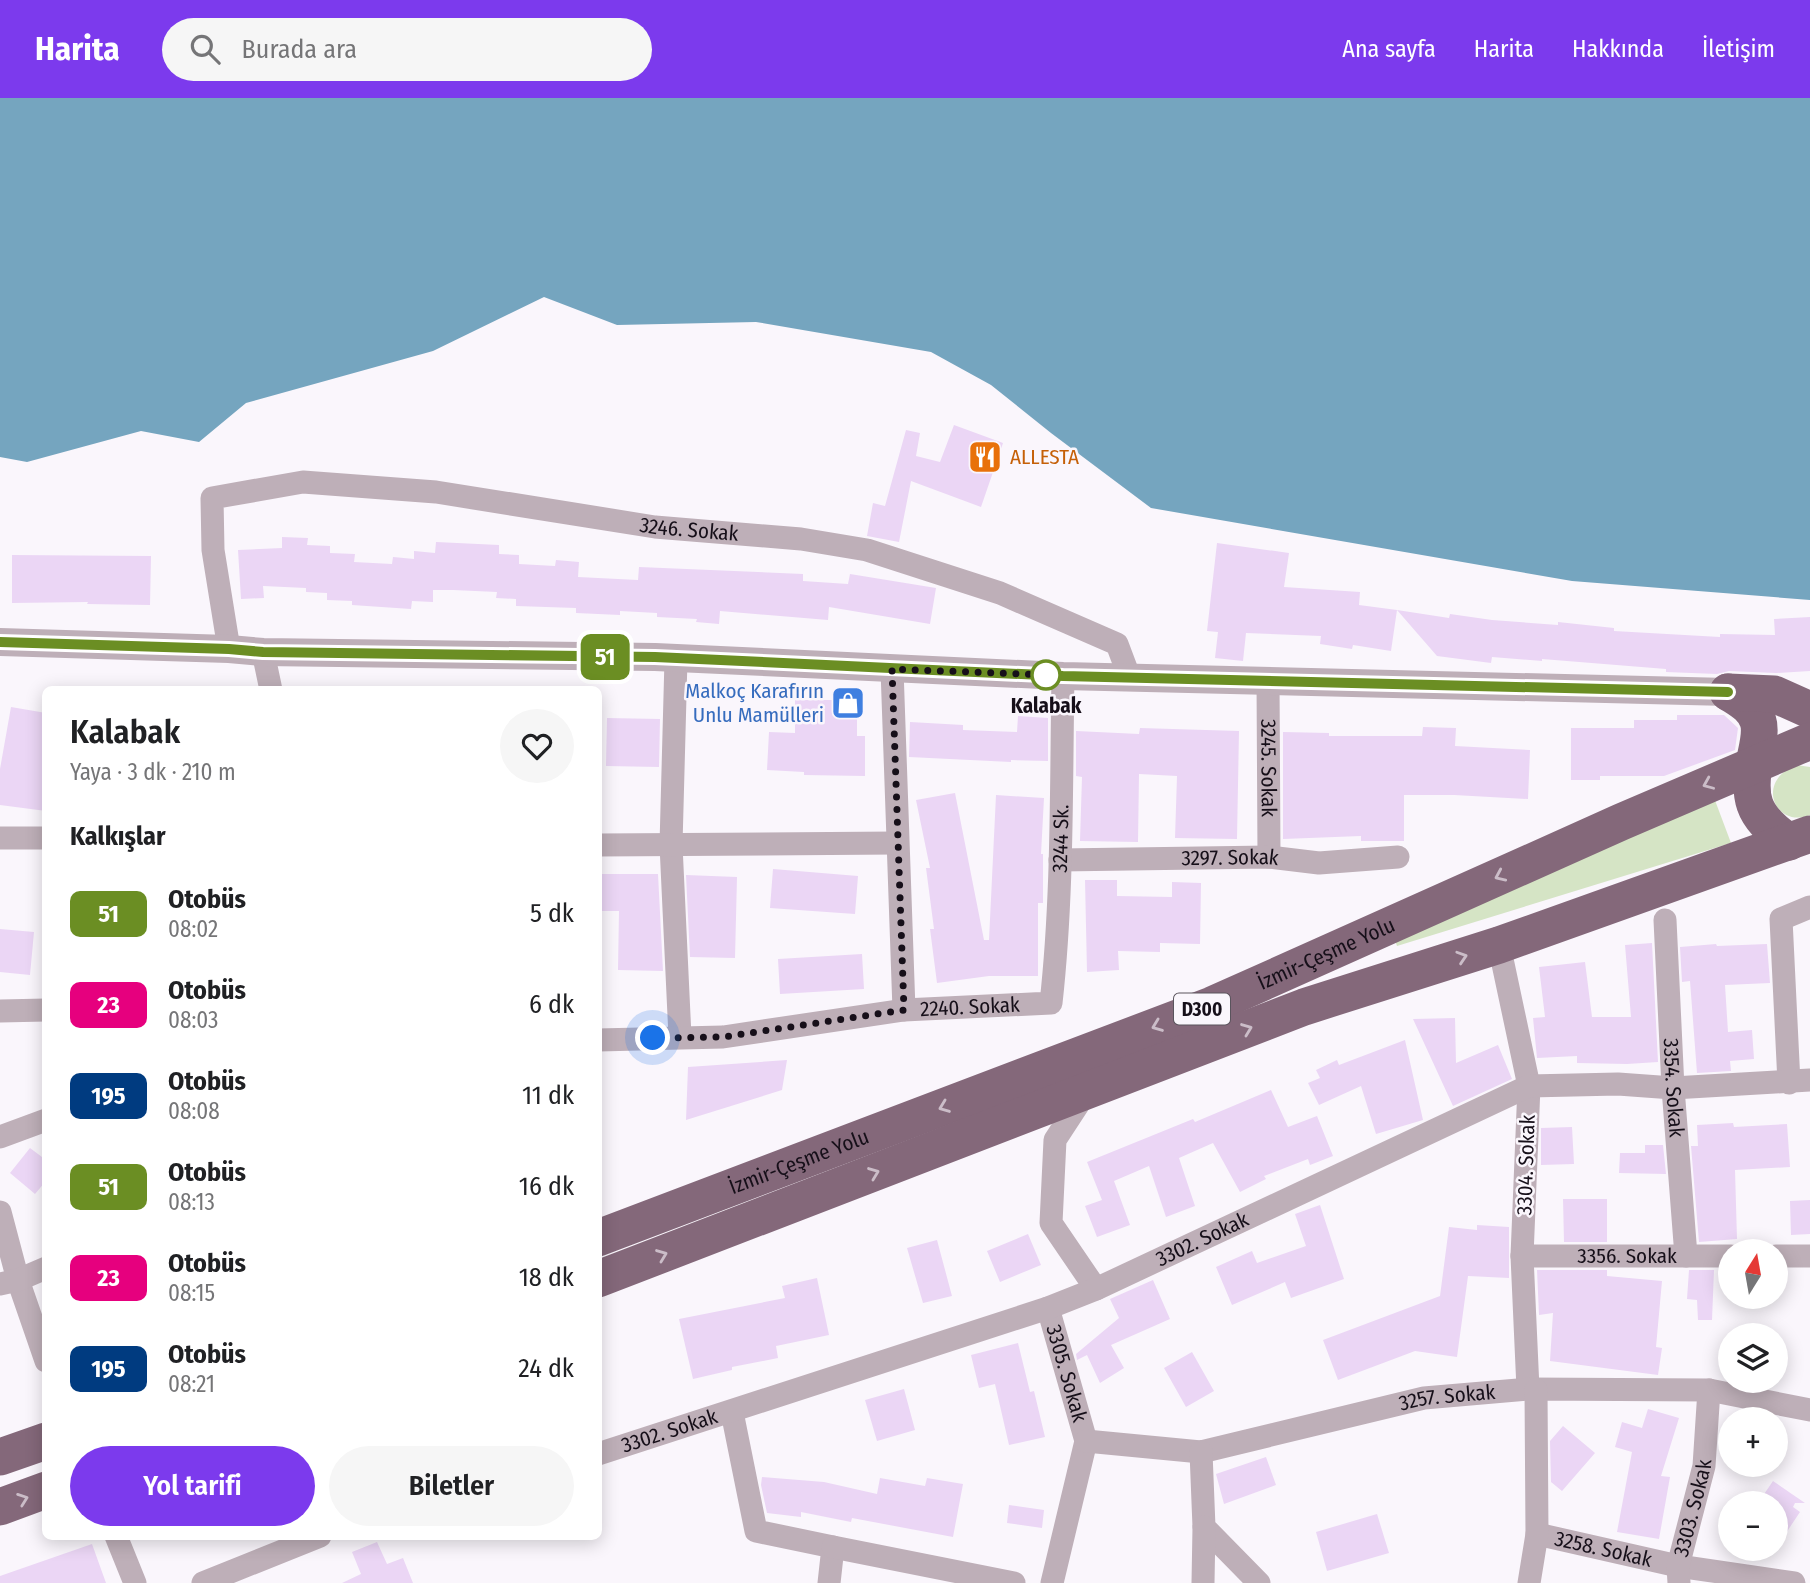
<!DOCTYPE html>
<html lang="tr">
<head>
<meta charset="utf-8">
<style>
  :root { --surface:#fff; --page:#f6f6f6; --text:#202124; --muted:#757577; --accent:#7c3aed }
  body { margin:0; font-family:"Fira Sans Condensed",sans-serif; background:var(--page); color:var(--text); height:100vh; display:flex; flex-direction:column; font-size:26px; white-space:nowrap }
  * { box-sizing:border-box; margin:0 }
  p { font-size:23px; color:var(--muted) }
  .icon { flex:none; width:38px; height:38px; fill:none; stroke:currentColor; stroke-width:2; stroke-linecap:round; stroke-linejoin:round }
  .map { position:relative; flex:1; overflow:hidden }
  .drawer { position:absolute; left:42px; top:588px; width:560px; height:854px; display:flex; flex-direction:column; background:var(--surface); border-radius:10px; box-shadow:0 4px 18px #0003 }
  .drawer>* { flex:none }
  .badge { padding:0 14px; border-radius:10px; font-size:24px; line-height:46px }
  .needle { width:46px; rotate:11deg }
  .tools { position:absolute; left:1718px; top:1141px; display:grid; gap:14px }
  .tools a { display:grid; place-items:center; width:70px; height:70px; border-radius:50%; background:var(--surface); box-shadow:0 4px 18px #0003; font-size:35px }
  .you { position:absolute; width:35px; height:35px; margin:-18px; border:5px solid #fff; border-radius:50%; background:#1a73e8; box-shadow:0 0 0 10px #1a73e833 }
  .map>.badge { position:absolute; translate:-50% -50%; box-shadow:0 0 0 4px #fff }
  h2 { padding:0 28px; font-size:26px; line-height:63px }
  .round { display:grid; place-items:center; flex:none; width:74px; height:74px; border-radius:37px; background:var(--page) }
  .overview { display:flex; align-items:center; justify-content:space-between; height:119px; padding:0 28px }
  h1 { font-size:33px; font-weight:600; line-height:52px }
  .cta { display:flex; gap:14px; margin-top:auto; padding:14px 28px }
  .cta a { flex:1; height:80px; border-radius:42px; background:var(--accent); color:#fff; font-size:28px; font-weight:600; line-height:80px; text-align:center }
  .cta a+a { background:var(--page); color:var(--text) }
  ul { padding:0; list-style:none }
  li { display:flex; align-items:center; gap:21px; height:91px; padding:0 28px }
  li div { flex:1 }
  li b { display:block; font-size:26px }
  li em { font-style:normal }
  li .badge { min-width:77px; font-weight:700; text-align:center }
  header { display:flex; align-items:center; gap:42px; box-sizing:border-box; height:98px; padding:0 35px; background:var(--accent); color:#fff }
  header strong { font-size:33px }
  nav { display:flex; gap:38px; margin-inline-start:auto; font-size:24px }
  .search { width:490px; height:63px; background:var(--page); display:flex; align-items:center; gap:18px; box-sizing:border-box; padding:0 24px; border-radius:38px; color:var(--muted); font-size:26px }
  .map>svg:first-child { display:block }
  .green { fill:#d5e4c5 }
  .water { fill:#75a5bf }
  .building { fill:#ebd6f5 }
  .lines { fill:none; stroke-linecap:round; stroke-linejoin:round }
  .minor { stroke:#beafb8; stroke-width:23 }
  .tertiary { stroke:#beafb8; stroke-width:28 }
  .trunk { stroke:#84687a; stroke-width:37 }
  .oneway { stroke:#cbbdc8 }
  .line-casing { stroke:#fff; stroke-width:16 }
  .line { stroke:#6b8e23; stroke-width:10 }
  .walk { stroke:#160f19; stroke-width:7; stroke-dasharray:0 12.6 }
  .stop-dot { fill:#fff; stroke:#6b8e23; stroke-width:3.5 }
  .labels { text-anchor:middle; stroke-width:5; stroke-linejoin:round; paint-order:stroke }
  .shield { fill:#faf6fc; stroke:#5a545d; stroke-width:2 }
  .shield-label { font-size:19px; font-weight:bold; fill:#160f19 }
  .food-label { font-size:21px; fill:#c56008; stroke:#faf6fc; text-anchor:start }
  .street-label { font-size:21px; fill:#160f19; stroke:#faf6fc }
  .shop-label { font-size:21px; fill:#366cbe; stroke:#faf6fc; text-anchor:end }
  .stop-label { font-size:21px; font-weight:bold; fill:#160f19; stroke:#faf6fc }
</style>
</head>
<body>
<header>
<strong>Harita</strong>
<div class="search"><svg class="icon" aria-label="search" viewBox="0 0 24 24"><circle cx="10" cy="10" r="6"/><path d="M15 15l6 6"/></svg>Burada ara</div>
<nav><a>Ana sayfa</a><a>Harita</a><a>Hakkında</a><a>İletişim</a></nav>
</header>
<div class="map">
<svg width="1810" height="1485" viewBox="0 0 1810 1485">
  <rect width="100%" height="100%" fill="#faf6fc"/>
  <path class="green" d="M1796 667 1810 669V717C1776 731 1754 684 1796 667Z
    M1713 697 1731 745 1397 848 1394 839Z"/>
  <path class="water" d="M0 0H1810V502L1572 483 1151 410 1051 335 991 287 931 254 756 224 617 227 544 199 433 253 246 305 199 344 141 333 27 364 0 359Z"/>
  <path class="building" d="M954 327 1003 345 981 409 911 383 899 444 867 438 873 405 885 408 906 332 920 335 916 358 940 364Z
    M282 439 308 440 307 447 330 448V455L355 456 354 464 392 466 393 459 414 461V453L435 455 436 444 499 447V456L519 457V466L555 468 556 462 579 464 578 479 638 482 639 469 803 476V483L848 486 850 476 936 490 930 526 829 509 828 522 720 513 719 526 696 524 697 521 657 519V515L620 513V517L576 515V510L516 508V501L496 500 497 494 453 492H433V504L412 503 411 511 352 507V503L327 502V495L306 494V490L263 488 264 500 241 501 238 452 282 450Z
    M1217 445 1289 455 1284 489 1360 494 1359 507 1397 512 1391 553 1353 547 1352 551 1320 546 1321 538 1246 535 1243 563 1215 560 1218 534 1207 533Z
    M12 457 151 458 150 507 87 506 88 504 12 505Z
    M1397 512 1449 520 1450 516 1492 522 1558 527V524L1614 530V533L1720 539V536L1775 537 1774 521 1810 519V573L1776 575 1729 573 1717 576 1666 574V571L1542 561V563L1492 559 1491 565 1437 558Z
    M795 602H857V638H865V678L804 677V674L767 672 769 634 795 635Z
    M11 609 46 615V713L0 707V671Z
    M1677 617H1724L1738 630 1735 652 1664 678H1600V682H1571V630H1634V622H1677Z
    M1018 618 1048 620V663L1011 662V664L909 659 910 624 963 627V632L1017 634Z
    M607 620 660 621 659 669 606 668Z
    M1423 629 1456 630 1455 648 1530 652 1528 701 1454 697H1404V743H1361V738L1283 741V634L1329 635V638H1422Z
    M1140 630 1239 633 1237 741 1175 740 1177 678 1139 676 1138 744 1080 743 1082 679 1076 678V633L1139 636Z
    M955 695 984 842H989L996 697 1044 700 1041 756H1043V805H1038V878H989L937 885 930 831H934L926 770H930L916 702Z
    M773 771 858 778 855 816 770 810Z
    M598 776H658L663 873 618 872 619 813H598Z
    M686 777 737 779 735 860 690 859Z
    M1085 782H1117V798L1172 799V784L1201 785 1200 846 1160 845V854L1118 853 1119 872 1087 874Z
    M0 831 34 834 30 877 0 874Z
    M1652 845 1658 964 1627 966 1577 965V958L1537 960 1533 920 1545 919 1539 869 1585 864 1592 919H1631L1625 847Z
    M1716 846 1717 848 1767 846 1770 885 1725 887 1728 934 1752 932 1754 961 1730 963 1731 973 1697 975 1690 883 1682 884 1680 849Z
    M862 856 864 891 780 896 778 861Z
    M1455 920 1456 965 1498 947 1512 981 1453 1008 1413 921Z
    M1405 942 1423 1022 1376 1036 1361 988 1319 1007 1308 985 1320 980 1316 972 1337 962 1339 967Z
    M787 962 782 992 686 1022 688 969Z
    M1271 992 1288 1029 1317 1018 1333 1058 1310 1067 1308 1061 1264 1078 1266 1081 1240 1094 1213 1045 1179 1060 1195 1108 1166 1119 1149 1068 1114 1083 1130 1127 1097 1139 1085 1108 1102 1102 1087 1064 1193 1021 1195 1024Z
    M1733 1025 1734 1029 1787 1026 1790 1069 1735 1072 1737 1141 1699 1144 1691 1048H1698L1697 1027Z
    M1572 1029 1574 1066 1541 1067V1030Z
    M1645 1047H1663L1666 1076 1619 1075 1620 1055H1645Z
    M30 1050 46 1062V1083L35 1096 10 1075Z
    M1563 1101H1607V1144H1564Z
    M1810 1102V1136L1791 1137 1790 1103Z
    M1320 1107 1344 1181 1291 1200 1285 1184 1232 1207 1216 1169 1252 1153 1257 1165 1306 1148 1295 1116Z
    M1477 1127 1509 1129V1180L1468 1178 1457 1259 1415 1253 1338 1282 1323 1242 1440 1198 1449 1129 1477 1132Z
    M1028 1136 1041 1167 1000 1184 987 1153Z
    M937 1142 952 1198 923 1205 907 1150Z
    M1537 1172H1607V1178L1662 1183 1656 1249 1662 1250 1658 1277 1550 1263 1553 1215 1539 1217Z
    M1689 1172H1714L1712 1222H1698L1697 1202 1687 1201Z
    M817 1180 829 1237 776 1248 778 1260 732 1269V1272L693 1281 679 1221 785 1200 782 1188Z
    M1153 1182 1170 1221 1111 1247 1124 1270 1100 1285 1087 1257 1077 1262 1076 1256 1119 1220 1110 1201Z
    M1018 1245 1030 1294 1034 1293 1045 1339 1009 1347 995 1286 979 1290 971 1257Z
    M1192 1254 1214 1293 1186 1309 1164 1270Z
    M904 1291 915 1332 877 1343 865 1302Z
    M1648 1311 1679 1320 1661 1378 1670 1379 1659 1441 1617 1434 1632 1354 1615 1349 1622 1324 1642 1330Z
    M1563 1328 1595 1355 1562 1393 1551 1384 1550 1343Z
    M1266 1359 1276 1387 1224 1406 1216 1376Z
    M762 1379 824 1384 877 1396 880 1380 925 1388 927 1380 963 1386 953 1439 852 1420 851 1424 801 1414V1419L767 1415 761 1387Z
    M1773 1383 1805 1405H1795L1793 1409 1800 1414 1776 1450V1405H1758Z
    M1009 1407 1044 1412 1042 1430 1007 1425Z
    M1377 1416 1389 1455 1327 1473 1316 1434Z
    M377 1444 387 1466 403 1460 413 1485H342L361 1476 352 1454Z
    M92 1446 106 1485H0V1478Z"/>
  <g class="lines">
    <g class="minor">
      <path id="s1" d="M229 551 213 452 212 400 303 384 436 394 655 429 801 441 867 452 1000 495 1117 546 1129 578"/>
      <path d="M263 554 271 592"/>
      <path d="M676 561 671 747 680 939"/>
      <path d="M892 571 904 912"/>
      <path id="s2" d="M1268 581 1269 759"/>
      <path d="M0 740H46"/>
      <path d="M598 747 897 745"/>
      <path id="s3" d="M1060 762 1269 759 1319 765 1398 759"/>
      <path id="s4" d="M1665 822 1673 990 1686 1158"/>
      <path d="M1499 847 1529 988 1522 1158 1528 1291"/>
      <path d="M0 913 46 912"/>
      <path id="s5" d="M598 942 723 939 904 912 1051 905C1063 797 1061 687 1063 578"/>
      <path d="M1789 985 1781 821 1810 809"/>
      <path d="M1087 993 1055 1042 1051 1125 1096 1191"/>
      <path d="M0 1039 46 1022"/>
      <path d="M0 1114 18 1182 46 1263"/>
      <path id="s6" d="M1522 1158H1731"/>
      <path d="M1776 1158H1810"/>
      <path d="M0 1186 18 1182 46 1170"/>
      <path id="s7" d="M1048 1210 1086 1343 1052 1485"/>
      <path d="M732 1314 756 1433 833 1449 829 1485"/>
      <path id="s8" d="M1086 1343 1201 1354 1424 1300 1528 1291 1709 1292 1810 1312"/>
      <path d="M1201 1354 1204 1429 1259 1485"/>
      <path id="s9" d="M598 1356 1048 1210 1096 1191 1529 988 1618 986 1673 990 1810 982"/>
      <path id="s10" d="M1537 1436 1678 1468 1794 1485"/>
      <path d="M116 1438 135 1485"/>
      <path d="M833 1449 1014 1485"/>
      <path d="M203 1485 320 1438"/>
      <path d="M1203 1485 1204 1429"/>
      <path d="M1529 1485 1537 1436 1536 1292"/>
      <path id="s11" d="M1679 1485 1678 1468 1704 1368 1709 1292"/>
    </g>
    <path class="tertiary" d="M0 544 229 551 263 554 655 559 1063 578 1728 594"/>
    <g class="trunk">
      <path d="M1728 594C1740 602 1753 608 1758 623 1761 632 1758 647 1756 656 1747 699 1751 718 1789 744"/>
      <path d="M1728 594 1774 596 1810 612"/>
      <path id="s12" d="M598 1140 1212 907 1621 724 1810 643"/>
      <path d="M598 1181 1304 909 1499 847 1810 736"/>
      <path d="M0 1359 46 1343"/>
      <path d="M0 1409 46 1392"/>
    </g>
  </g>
  <defs><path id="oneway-chevron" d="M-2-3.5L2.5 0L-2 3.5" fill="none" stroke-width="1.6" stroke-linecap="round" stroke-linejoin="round" transform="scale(1.75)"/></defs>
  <g class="oneway">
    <use href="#oneway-chevron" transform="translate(1708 686) rotate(157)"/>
    <use href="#oneway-chevron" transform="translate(1500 778) rotate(156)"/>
    <use href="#oneway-chevron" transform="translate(1462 859) rotate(-18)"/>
    <use href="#oneway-chevron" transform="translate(1157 928) rotate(159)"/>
    <use href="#oneway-chevron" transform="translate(1247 931) rotate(-21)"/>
    <use href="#oneway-chevron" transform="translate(944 1009) rotate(159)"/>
    <use href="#oneway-chevron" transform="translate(874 1075) rotate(-21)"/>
    <use href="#oneway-chevron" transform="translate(662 1157) rotate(-21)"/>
    <use href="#oneway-chevron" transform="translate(23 1401) rotate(-20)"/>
  </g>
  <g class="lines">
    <defs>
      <path id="line" d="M0 544 229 551 263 554 655 559 1063 578 1728 594"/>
    </defs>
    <use href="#line" class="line-casing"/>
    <use href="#line" class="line"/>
    <path class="walk" d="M653 940 723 939 904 912 892 571 1046 577"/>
  </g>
  <defs>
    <symbol id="restaurant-square" viewBox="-11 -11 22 22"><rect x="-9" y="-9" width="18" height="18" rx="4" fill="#e8710a" stroke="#faf6fc"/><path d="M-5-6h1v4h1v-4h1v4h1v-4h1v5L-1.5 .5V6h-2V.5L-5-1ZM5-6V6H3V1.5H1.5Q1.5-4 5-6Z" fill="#fff"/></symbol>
    <symbol id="shop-square" viewBox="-11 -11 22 22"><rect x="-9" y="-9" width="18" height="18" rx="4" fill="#3f7fe0" stroke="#faf6fc"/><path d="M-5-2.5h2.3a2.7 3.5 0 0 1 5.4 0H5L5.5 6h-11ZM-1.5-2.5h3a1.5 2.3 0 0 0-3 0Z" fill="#fff"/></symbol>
  </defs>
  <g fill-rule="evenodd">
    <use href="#restaurant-square" x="966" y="340" width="38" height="38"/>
    <use href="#shop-square" x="829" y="586" width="38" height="38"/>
  </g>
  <circle class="stop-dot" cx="1046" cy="577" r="14"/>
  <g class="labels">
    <rect class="shield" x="1174" y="895.5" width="56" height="31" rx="5"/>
    <g class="shield-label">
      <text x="1202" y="918">D300</text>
    </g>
    <g class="food-label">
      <text x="1010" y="366">ALLESTA</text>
    </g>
    <g class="street-label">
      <text dy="7" stroke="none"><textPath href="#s1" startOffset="634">3246. Sokak</textPath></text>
      <text dy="7" stroke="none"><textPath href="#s2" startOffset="89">3245. Sokak</textPath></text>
      <text dy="7" stroke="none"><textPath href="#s5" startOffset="620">3244 Sk.</textPath></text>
      <text dy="7" stroke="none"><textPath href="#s3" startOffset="170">3297. Sokak</textPath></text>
      <text dy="7" stroke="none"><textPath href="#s12" startOffset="782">İzmir-Çeşme Yolu</textPath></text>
      <text dy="7" stroke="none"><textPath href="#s5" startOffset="374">2240. Sokak</textPath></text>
      <text dy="7" stroke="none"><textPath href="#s4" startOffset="168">3354. Sokak</textPath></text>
      <text dy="7" stroke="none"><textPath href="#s12" startOffset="215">İzmir-Çeşme Yolu</textPath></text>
      <text transform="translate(1526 1067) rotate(-88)" y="7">3304. Sokak</text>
      <text dy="7" stroke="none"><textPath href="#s9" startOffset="642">3302. Sokak</textPath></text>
      <text dy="7" stroke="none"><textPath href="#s6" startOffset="105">3356. Sokak</textPath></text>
      <text dy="7" stroke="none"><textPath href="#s7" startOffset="68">3305. Sokak</textPath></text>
      <text dy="7" stroke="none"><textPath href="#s8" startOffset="368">3257. Sokak</textPath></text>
      <text dy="7" stroke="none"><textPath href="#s9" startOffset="75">3302. Sokak</textPath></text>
      <text dy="7" stroke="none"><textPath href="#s11" startOffset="77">3303. Sokak</textPath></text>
      <text dy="7" stroke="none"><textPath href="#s10" startOffset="68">3258. Sokak</textPath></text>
    </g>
    <g class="shop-label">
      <text x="824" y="600">Malkoç Karafırın<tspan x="824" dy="24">Unlu Mamülleri</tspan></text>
    </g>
    <g class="stop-label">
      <text x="1046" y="615">Kalabak</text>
    </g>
  </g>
</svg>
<div class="tools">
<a><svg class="needle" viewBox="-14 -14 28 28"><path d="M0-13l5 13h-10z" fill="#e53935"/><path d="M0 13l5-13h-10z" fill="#757577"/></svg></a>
<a><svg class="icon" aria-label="layers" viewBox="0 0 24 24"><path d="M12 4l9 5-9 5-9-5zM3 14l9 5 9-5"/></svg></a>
<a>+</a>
<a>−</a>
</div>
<div class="you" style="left:653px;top:940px"></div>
<b class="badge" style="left:605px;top:559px;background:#6b8e23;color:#fff">51</b>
<section class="drawer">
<div class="overview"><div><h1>Kalabak</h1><p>Yaya · 3 dk · 210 m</p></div><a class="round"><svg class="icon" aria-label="heart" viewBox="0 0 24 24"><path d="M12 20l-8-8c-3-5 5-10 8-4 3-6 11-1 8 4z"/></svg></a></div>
<h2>Kalkışlar</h2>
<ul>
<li><span class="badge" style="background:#6b8e23;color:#fff">51</span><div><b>Otobüs</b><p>08:02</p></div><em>5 dk</em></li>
<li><span class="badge" style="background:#e6007e;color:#fff">23</span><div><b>Otobüs</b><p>08:03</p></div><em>6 dk</em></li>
<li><span class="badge" style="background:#003b80;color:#fff">195</span><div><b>Otobüs</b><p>08:08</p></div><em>11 dk</em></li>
<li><span class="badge" style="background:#6b8e23;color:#fff">51</span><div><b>Otobüs</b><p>08:13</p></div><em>16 dk</em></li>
<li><span class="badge" style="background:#e6007e;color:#fff">23</span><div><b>Otobüs</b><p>08:15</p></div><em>18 dk</em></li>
<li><span class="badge" style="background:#003b80;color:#fff">195</span><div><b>Otobüs</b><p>08:21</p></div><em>24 dk</em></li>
</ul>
<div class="cta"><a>Yol tarifi</a><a>Biletler</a></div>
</section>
</div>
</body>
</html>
